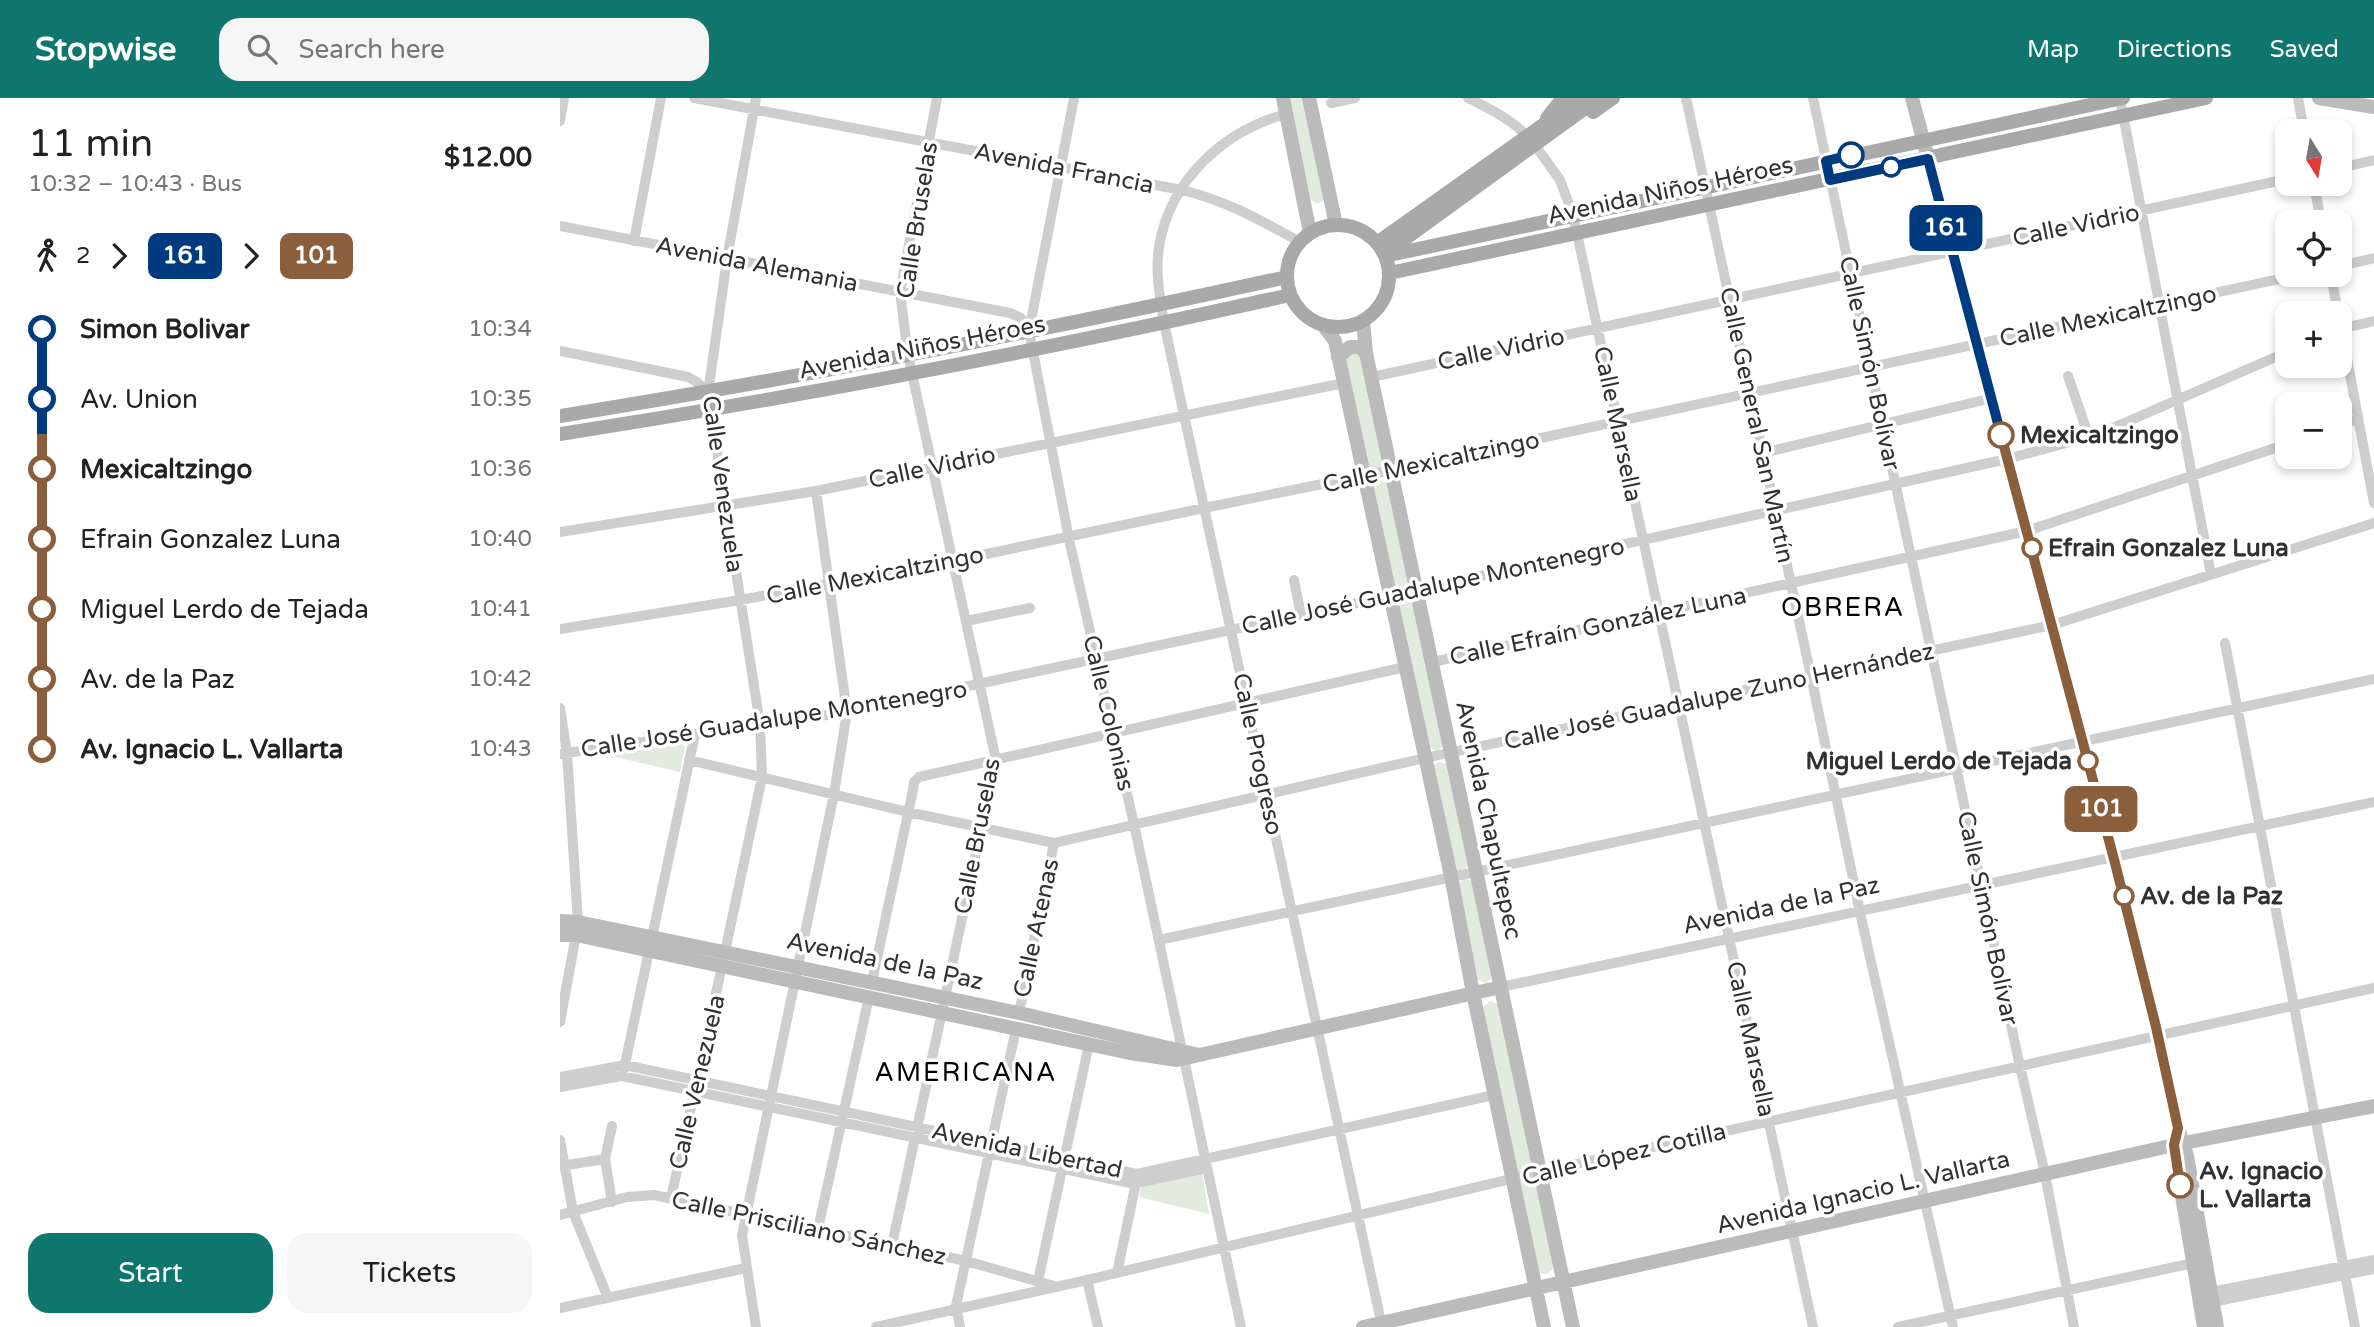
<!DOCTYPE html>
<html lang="en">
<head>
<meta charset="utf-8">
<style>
  :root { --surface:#fff; --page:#f6f6f6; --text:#222; --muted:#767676; --accent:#0f766e }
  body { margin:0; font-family:"Varela Round",sans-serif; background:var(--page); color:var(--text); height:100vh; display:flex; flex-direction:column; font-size:26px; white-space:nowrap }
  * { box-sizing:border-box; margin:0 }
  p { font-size:23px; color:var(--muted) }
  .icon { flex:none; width:38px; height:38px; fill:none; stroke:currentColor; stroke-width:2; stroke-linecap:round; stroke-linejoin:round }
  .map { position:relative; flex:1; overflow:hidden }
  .details { display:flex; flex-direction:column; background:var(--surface); width:560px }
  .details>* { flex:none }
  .badge { padding:0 14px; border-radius:10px; font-size:24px; line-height:46px }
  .needle { width:46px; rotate:169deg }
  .fabs { position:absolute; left:1715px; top:21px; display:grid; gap:14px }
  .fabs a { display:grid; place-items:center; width:77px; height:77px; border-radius:14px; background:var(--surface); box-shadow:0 4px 10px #0003; font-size:35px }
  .map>.badge { position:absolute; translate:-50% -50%; box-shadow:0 0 0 4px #fff }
  .legs { display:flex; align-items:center; gap:10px; height:77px; padding:0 28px; font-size:23px }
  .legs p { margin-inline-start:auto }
  .overview { display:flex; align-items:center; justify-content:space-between; height:119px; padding:0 28px }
  h1 { font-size:38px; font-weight:600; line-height:52px }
  .button { display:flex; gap:14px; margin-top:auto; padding:14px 28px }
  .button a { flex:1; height:80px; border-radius:21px; background:var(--accent); color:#fff; font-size:28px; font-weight:600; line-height:80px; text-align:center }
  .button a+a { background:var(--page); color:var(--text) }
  ul { padding:0 28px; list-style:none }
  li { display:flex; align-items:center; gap:24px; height:70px; font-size:26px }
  li i { display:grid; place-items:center; width:10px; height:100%; margin:0 9px; background:currentColor }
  li i::after { content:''; width:18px; height:18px; margin:-9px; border:5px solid; border-radius:50%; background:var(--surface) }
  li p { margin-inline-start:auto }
  li:first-child i { background:linear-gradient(#0000 50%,currentColor 0) }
  li:last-child i { background:linear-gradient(currentColor 50%,#0000 0) }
  header { display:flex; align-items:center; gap:42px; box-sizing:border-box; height:98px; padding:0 35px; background:var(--accent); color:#fff }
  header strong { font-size:33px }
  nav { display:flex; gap:38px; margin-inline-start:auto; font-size:24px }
  .search { width:490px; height:63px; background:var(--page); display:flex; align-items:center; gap:18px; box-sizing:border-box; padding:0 24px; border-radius:21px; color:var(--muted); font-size:26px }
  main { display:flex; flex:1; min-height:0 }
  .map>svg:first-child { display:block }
  .green { fill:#e3eade }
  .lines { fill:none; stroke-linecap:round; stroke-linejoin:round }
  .street { stroke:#cecece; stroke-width:10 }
  .secondary { stroke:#bbb; stroke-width:14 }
  .primary { stroke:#a9a9a9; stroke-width:14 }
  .line-1-casing { stroke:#fff; stroke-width:16 }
  .line-2-casing { stroke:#fff; stroke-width:16 }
  .line-1 { stroke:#003b80; stroke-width:10 }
  .line-2 { stroke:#8b5e3c; stroke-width:10 }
  .stop-1-dot { fill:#fff; stroke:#003b80; stroke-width:3.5 }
  .stop-2-dot { fill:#fff; stroke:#8b5e3c; stroke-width:3.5 }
  .labels { text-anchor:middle; stroke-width:7; stroke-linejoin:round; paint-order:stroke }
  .street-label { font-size:24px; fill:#313131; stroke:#fff }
  .stop-label { font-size:24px; font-weight:bold; fill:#313131; stroke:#fff; text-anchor:start }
  .neighbourhood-label { font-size:26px; letter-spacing:2px; fill:#000; stroke:#fff }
</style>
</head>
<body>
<header>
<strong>Stopwise</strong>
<div class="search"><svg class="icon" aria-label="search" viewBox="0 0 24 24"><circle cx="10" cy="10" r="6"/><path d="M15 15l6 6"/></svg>Search here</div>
<nav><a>Map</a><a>Directions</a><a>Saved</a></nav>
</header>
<main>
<section class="details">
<div class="overview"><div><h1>11 min</h1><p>10:32 – 10:43 · Bus</p></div><b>$12.00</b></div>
<div class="legs"><svg class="icon" aria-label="walk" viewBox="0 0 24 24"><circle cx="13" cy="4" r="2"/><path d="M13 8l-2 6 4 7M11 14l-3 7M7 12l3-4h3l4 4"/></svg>2<svg class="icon" aria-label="forward" viewBox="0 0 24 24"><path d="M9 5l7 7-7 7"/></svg><b class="badge" style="background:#003b80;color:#fff">161</b><svg class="icon" aria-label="forward" viewBox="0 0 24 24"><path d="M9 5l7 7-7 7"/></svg><b class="badge" style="background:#8b5e3c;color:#fff">101</b></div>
<ul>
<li><i style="color:#003b80"></i><b>Simon Bolivar</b><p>10:34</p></li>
<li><i style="color:#003b80"></i><span>Av. Union</span><p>10:35</p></li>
<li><i style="color:#8b5e3c"></i><b>Mexicaltzingo</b><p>10:36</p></li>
<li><i style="color:#8b5e3c"></i><span>Efrain Gonzalez Luna</span><p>10:40</p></li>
<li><i style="color:#8b5e3c"></i><span>Miguel Lerdo de Tejada</span><p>10:41</p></li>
<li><i style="color:#8b5e3c"></i><span>Av. de la Paz</span><p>10:42</p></li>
<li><i style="color:#8b5e3c"></i><b>Av. Ignacio L. Vallarta</b><p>10:43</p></li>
</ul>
<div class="button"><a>Start</a><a>Tickets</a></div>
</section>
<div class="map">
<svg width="1814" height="1229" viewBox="0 0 1814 1229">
  <rect width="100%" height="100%" fill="#fff"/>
  <path class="green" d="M729 0H744L764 102 759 105H755L750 100Z
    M799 251 824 366C820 372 814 373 808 369L783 257Z
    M819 383 828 385 850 488 848 490H834L812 389Z
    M844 503 853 505 884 648 877 653 866 648 838 509Z
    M123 646 125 650 120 674 47 657Z
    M879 664 888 666 909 768 902 773H897L874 667Z
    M905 780 914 784 933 879 926 885 917 882 898 786Z
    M930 903 938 906 993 1167 992 1172 987 1176 979 1175 922 910Z
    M641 1069 649 1116 579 1099 582 1085Z"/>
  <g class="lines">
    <path class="street" d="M134 0 622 92C667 103 700 122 740 144
      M514 0 469 233 510 446 574 726 681 1229
      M908 0C930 11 951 21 967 38
      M1126 0 1251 578 1301 819 1393 1229
      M1253 0 1459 964 1485 1076 1514 1229
      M1738 0 1744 33
      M1560 1 1651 476
      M771 5 795 0
      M726 16C663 33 610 82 599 149 595 174 600 200 604 225L822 1228
      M0 23 4 0
      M975 47 1000 82 1013 117 1253 1229
      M1780 70 1814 62
      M1754 86 1761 124
      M0 128 450 215 461 220 469 233
      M74 143 101 0
      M1780 168 1814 160
      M1771 177 1778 215
      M1780 223 1814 405
      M1780 231 1814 223
      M0 253 128 279 137 284 148 295
      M1508 278 1529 339
      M812 279 1727 81
      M1780 327 1798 321
      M1203 355 1432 300
      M0 434 256 393 784 285
      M734 482 741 517
      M406 523 470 510
      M0 531 180 502 393 463 644 410 832 372 1738 177
      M1665 545 1795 1229
      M873 564 1467 433 1727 346
      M0 610 7 655 18 824
      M0 656 287 614 858 492 1447 361 1539 336 1727 254
      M129 662 348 714 494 745 865 660 1492 527 1814 425
      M92 839 135 636
      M599 842 1814 581
      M165 854 202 679 200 626 148 295 167 161 196 0
      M312 884 353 692 354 684 359 679 845 569
      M941 889 1814 704
      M459 915 494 745
      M0 924 16 837
      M64 971 89 853
      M0 979 65 967 577 1076 934 997
      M0 989 62 978 575 1086
      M52 1028 45 1061 52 1104
      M0 1042 13 1114 48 1200
      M1 1068 45 1061
      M576 1085 647 1070
      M111 1100 162 868
      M0 1117 67 1099 94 1097 406 1163 494 1188
      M258 1131 309 899
      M332 1147 436 662 348 257 340 194 377 0
      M557 1175 577 1080
      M527 1182 538 1229
      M478 1183 529 946
      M1646 1195 1814 1162
      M1648 1205 1814 1171
      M0 1210 186 1170
      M196 1229 182 1137 274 696 287 614 256 393
      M316 1229 527 1182 980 1074 1814 890
      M400 1229 396 1208 456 931
      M1338 1229 1638 1164"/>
    <path class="secondary" d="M723 0 750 135
      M749 0 776 127
      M1352 0 1554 760 1596 929 1618 1030 1627 1058 1657 1229
      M1759 0 1814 9
      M803 223 806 255 1013 1229
      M763 227 775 243 891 778 913 895 984 1229
      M778 259 790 249H799L806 255
      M0 823 18 824 459 915 639 957
      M0 837H16L570 955 617 962 941 889
      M1616 1038 1614 1047 1616 1062 1644 1229
      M803 1229 1614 1047 1814 1008"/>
    <path class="primary" d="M1033 14 1053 0
      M987 20 1003 0
      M727 178a51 51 0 1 1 102 0a51 51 0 1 1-102 0Z
      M817 145 1021 0
      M824 156 1039 0
      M825 158 1563 0
      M830 175 1646 0
      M0 318C244 279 486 232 727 179
      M0 336C245 298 488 251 730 197"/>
  </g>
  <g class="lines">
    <defs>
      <path id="line-1" d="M1291 57 1266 63 1270 82 1368 61 1441 337"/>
      <path id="line-2" d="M1441 337 1555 765 1596 929 1618 1030 1614 1047 1620 1087"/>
    </defs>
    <use href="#line-1" class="line-1-casing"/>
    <use href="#line-2" class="line-2-casing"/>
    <use href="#line-1" class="line-1"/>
    <use href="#line-2" class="line-2"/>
  </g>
  <g class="stop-1-dot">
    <circle cx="1291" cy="57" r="12"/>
    <circle cx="1331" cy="69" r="9"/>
  </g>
  <g class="stop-2-dot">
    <circle cx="1441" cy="337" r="12"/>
    <circle cx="1472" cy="450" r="9"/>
    <circle cx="1528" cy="663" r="9"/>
    <circle cx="1564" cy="798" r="9"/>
    <circle cx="1620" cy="1087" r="12"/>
  </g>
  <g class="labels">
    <g class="street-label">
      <text transform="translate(504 70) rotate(11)" y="8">Avenida Francia</text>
      <text transform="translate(1110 92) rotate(-12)" y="8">Avenida Niños Héroes</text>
      <text transform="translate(357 122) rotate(-81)" y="8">Calle Bruselas</text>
      <text transform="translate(1516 127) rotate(-12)" y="8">Calle Vidrio</text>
      <text transform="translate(197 166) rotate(11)" y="8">Avenida Alemania</text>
      <text transform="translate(1548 218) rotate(-12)" y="8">Calle Mexicaltzingo</text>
      <text transform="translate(362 249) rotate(-11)" y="8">Avenida Niños Héroes</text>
      <text transform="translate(941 251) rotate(-12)" y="8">Calle Vidrio</text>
      <text transform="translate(1310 265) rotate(78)" y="8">Calle Simón Bolívar</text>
      <text transform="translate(1058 326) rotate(78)" y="8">Calle Marsella</text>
      <text transform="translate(1197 327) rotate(78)" y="8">Calle General San Martín</text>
      <text transform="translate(871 364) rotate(-12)" y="8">Calle Mexicaltzingo</text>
      <text transform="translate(372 369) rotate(-12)" y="8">Calle Vidrio</text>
      <text transform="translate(163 386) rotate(82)" y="8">Calle Venezuela</text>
      <text transform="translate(315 477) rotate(-11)" y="8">Calle Mexicaltzingo</text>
      <text transform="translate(873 488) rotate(-12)" y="8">Calle José Guadalupe Montenegro</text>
      <text transform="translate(1038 528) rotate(-12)" y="8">Calle Efraín González Luna</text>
      <text transform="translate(1159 598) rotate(-12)" y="8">Calle José Guadalupe Zuno Hernández</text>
      <text transform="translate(549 615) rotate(77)" y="8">Calle Colonias</text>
      <text transform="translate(214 621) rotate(-9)" y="8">Calle José Guadalupe Montenegro</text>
      <text transform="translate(698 656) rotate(78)" y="8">Calle Progreso</text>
      <text transform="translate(929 722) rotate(78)" y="8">Avenida Chapultepec</text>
      <text transform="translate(417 738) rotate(-79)" y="8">Calle Bruselas</text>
      <text transform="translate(1221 807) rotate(-12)" y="8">Avenida de la Paz</text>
      <text transform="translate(1428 820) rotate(78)" y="8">Calle Simón Bolívar</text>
      <text transform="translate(476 830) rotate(-78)" y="8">Calle Atenas</text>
      <text transform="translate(325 863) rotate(12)" y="8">Avenida de la Paz</text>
      <text transform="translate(1191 941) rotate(78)" y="8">Calle Marsella</text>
      <text transform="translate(137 984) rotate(-77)" y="8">Calle Venezuela</text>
      <text transform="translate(467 1052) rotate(12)" y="8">Avenida Libertad</text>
      <text transform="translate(1064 1056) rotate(-13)" y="8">Calle López Cotilla</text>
      <text transform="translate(1303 1094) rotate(-13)" y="8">Avenida Ignacio L. Vallarta</text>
      <text transform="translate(249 1130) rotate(12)" y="8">Calle Prisciliano Sánchez</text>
    </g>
    <g class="stop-label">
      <text x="1460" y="345">Mexicaltzingo</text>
      <text x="1488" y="458">Efrain Gonzalez Luna</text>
      <text x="1512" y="671" text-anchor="end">Miguel Lerdo de Tejada</text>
      <text x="1580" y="806">Av. de la Paz</text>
      <text x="1639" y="1081">Av. Ignacio<tspan x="1639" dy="28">L. Vallarta</tspan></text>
    </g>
    <g class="neighbourhood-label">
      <text x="1283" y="518">OBRERA</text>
      <text x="406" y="983">AMERICANA</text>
    </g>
  </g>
</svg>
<div class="fabs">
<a><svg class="needle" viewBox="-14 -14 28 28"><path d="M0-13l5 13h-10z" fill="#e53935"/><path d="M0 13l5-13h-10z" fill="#767676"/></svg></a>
<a><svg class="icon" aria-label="locate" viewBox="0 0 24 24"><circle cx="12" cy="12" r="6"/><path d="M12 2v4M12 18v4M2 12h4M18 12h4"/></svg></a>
<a>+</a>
<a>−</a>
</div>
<b class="badge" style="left:1386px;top:130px;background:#003b80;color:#fff">161</b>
<b class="badge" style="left:1541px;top:711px;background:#8b5e3c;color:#fff">101</b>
</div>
</main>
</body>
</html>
